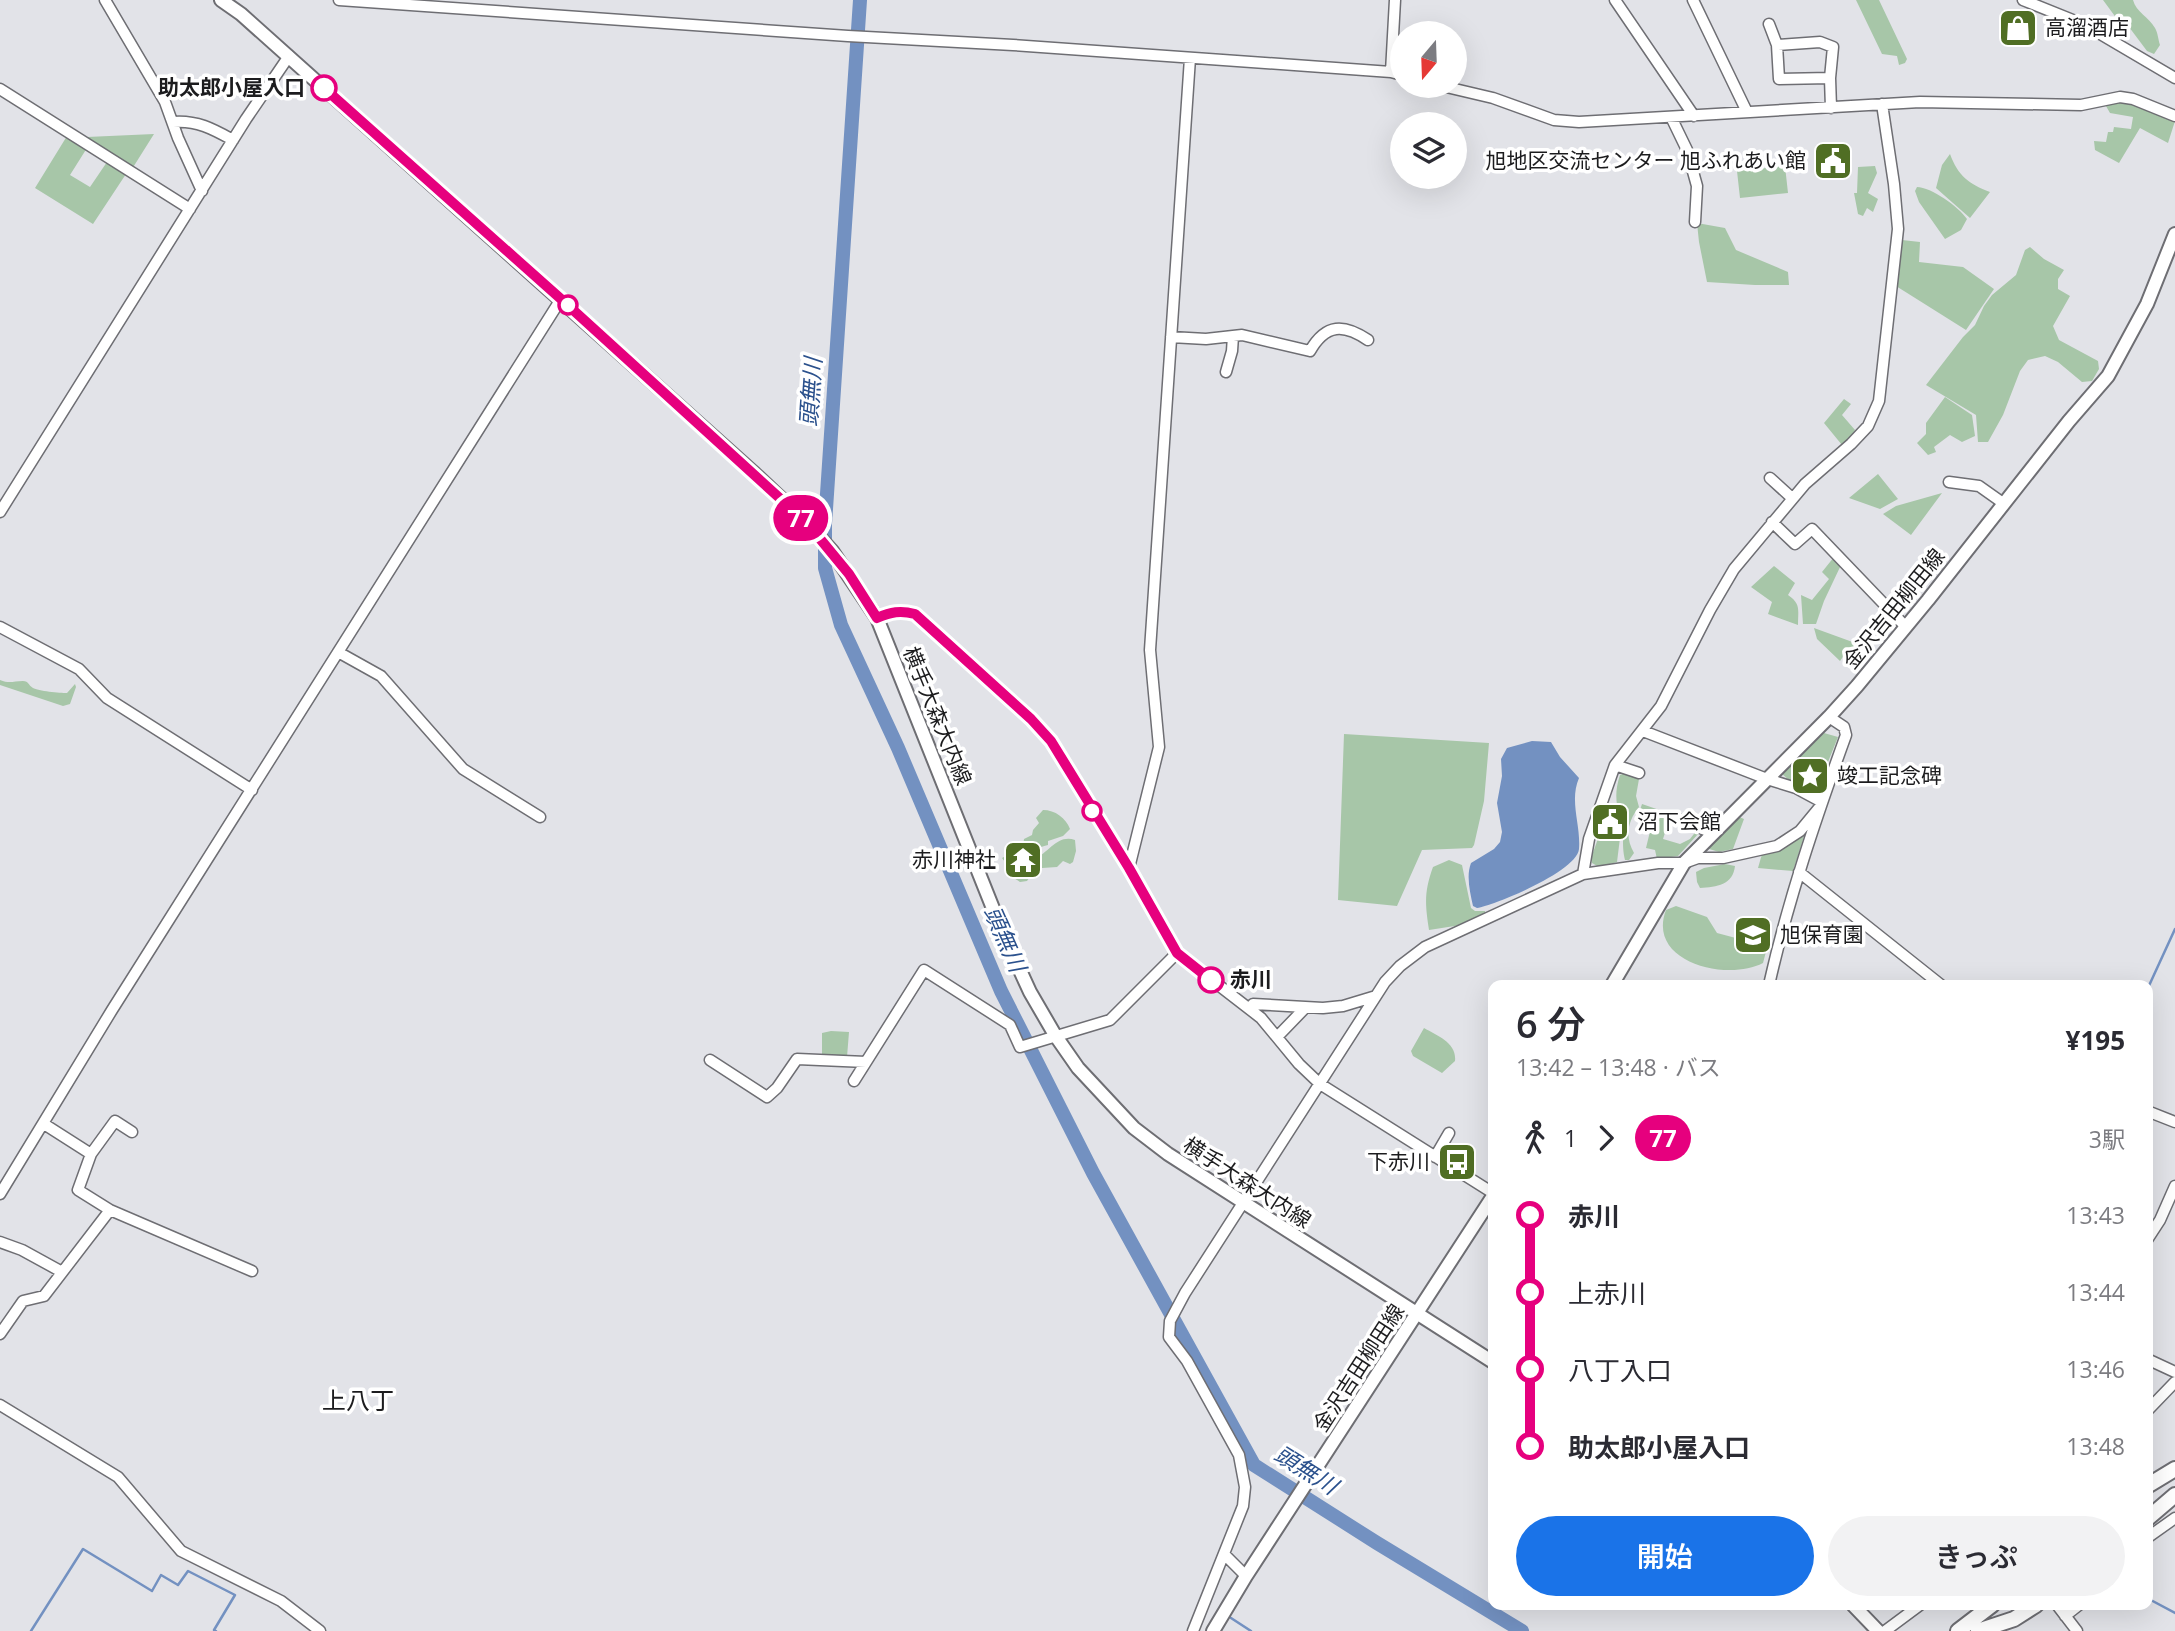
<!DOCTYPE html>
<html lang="ja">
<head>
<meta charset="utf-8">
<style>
  :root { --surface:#fff; --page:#f2f2f3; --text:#2b2b33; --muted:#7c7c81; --accent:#1a73e8 }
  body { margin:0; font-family:"Open Sans","Noto Sans JP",sans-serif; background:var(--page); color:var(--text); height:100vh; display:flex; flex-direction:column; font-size:26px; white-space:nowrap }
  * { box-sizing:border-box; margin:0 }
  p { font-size:23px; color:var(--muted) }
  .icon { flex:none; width:38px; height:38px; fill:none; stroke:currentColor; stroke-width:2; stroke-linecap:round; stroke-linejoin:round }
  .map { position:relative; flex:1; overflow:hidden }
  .drawer { position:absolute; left:1488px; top:980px; width:665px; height:630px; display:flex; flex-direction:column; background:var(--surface); border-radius:14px; box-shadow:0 7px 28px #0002 }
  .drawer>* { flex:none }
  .badge { padding:0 14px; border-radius:23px; font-size:24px; line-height:46px }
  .needle { width:46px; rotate:199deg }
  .controls { position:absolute; left:1390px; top:21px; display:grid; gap:14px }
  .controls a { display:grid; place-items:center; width:77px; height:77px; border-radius:50%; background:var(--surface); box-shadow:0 7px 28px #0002; font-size:35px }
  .map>.badge { position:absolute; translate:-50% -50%; box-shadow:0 0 0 4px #fff }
  .legs { display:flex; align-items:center; gap:10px; height:77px; padding:0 28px; font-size:23px }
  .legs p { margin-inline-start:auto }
  .summary { display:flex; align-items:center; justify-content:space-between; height:119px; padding:0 28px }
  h1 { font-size:38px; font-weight:600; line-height:52px }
  .cta { display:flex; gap:14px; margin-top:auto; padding:14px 28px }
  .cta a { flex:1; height:80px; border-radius:42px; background:var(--accent); color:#fff; font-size:28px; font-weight:600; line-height:80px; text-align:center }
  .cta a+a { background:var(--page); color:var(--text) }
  ul { padding:0 28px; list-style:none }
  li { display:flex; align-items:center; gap:24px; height:77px; font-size:26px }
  li i { display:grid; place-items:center; width:10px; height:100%; margin:0 9px; background:currentColor }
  li i::after { content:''; width:18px; height:18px; margin:-9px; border:5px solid; border-radius:50%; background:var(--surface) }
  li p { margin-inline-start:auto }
  li:first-child i { background:linear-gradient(#0000 50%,currentColor 0) }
  li:last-child i { background:linear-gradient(currentColor 50%,#0000 0) }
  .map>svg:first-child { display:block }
  .green { fill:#a7c6a8 }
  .water { fill:#7391c1 }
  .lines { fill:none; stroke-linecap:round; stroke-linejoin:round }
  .stream { stroke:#7391c1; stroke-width:2.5 }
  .river { stroke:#7391c1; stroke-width:14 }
  .minor-casing { stroke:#6e6e73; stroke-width:13 }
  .major-casing { stroke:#6e6e73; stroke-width:16 }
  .highway-casing { stroke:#6e6e73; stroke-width:18 }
  .minor { stroke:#fff; stroke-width:10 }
  .major { stroke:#fff; stroke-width:12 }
  .highway { stroke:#fff; stroke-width:14 }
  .line-1-casing { stroke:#fff; stroke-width:16 }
  .line-1 { stroke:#e6007e; stroke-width:10 }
  .stop-1-dot { fill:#fff; stroke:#e6007e; stroke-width:3.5 }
  .labels { text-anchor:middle; stroke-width:7; stroke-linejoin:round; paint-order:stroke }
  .poi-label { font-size:21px; fill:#1c1c1e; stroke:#fff; text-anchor:start }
  .stop-label { font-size:21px; font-weight:bold; fill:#1c1c1e; stroke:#fff; text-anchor:end }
  .street-label { font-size:21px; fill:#1c1c1e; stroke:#fff }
  .water-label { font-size:23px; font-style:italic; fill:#2b518d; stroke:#fff }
  .quarter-label { font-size:24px; fill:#1c1c1e; stroke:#fff }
</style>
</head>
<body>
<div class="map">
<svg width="2175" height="1631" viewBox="0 0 2175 1631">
  <rect width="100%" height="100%" fill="#e2e3e8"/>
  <path class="green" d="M1856 0H1879L1907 59 1905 63 1899 65 1897 56 1882 54Z
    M2103 0H2133C2136 12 2149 17 2155 28 2158 33 2158 39 2160 45L2154 54 2147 51 2129 27 2117 19Z
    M2117 102 2128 103 2175 121 2168 143 2140 128 2119 163 2095 150 2094 141 2106 142 2108 132H2113L2114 127 2131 129 2133 117 2110 113 2106 106Z
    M154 134 132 169 84 139 87 137Z
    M67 136 87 148 70 175 90 187 107 162 126 174 93 224 35 188Z
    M1950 154C1958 176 1969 184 1990 192L1970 218 1936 188 1942 165Z
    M1785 166 1788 193 1740 198 1737 171Z
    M1875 166 1877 173 1868 193 1878 199 1873 212 1867 208 1863 216 1858 214 1854 193H1857L1858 167Z
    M1917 187C1931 187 1959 207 1967 219L1961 230 1945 239 1919 202 1915 191Z
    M1697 223 1725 228 1736 250 1788 272 1789 285H1755L1707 282 1699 242Z
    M1902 240 1920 242 1919 262 1963 267 1994 289 1966 330 1896 286Z
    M2030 247 2044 259 2064 270 2058 279V289L2070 296 2053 326 2059 340 2098 361 2099 369 2092 381 2082 382 2058 362 2045 356 2028 360 2020 371 2003 415 1988 442H1978L1976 415 1926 385 1963 337 1975 325 1984 306 1992 295 2016 275 2025 250Z
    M1945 397 1972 415 1975 436 1962 442 1950 435 1934 447 1936 452 1928 455 1917 443 1926 434V423Z
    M1844 399 1851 404 1842 415 1855 430 1851 437 1842 445 1824 423Z
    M1878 474 1898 499 1880 509 1849 498Z
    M1942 493 1911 535 1883 514 1896 506Z
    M1834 557 1841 565 1824 601 1816 624H1803L1801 595 1812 600 1829 579 1822 572Z
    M1774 566 1795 583 1788 595C1801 604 1798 609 1798 625L1768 614 1772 602 1751 587Z
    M1814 628 1858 644 1862 645 1857 655 1847 651 1840 661 1817 639Z
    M0 680C10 684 13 681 23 681 29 681 28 685 33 688 38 691 60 693 67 693L75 684 76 687 70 704 63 706 0 685Z
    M1824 733 1838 737 1816 792 1789 780 1782 774Z
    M1344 734 1489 743 1484 801 1474 845 1472 848 1422 850 1397 906 1338 900Z
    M1625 773 1636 776 1639 779 1636 796 1639 807C1627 822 1625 837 1634 853L1629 860H1625C1623 852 1623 846 1623 837 1621 813 1611 802 1620 775Z
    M1642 804 1671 814 1663 839 1680 844 1690 839 1697 830 1699 833 1678 856 1657 859 1655 850 1646 848 1653 819 1639 813Z
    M1043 810C1055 810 1066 818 1070 829L1063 836 1048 841V845C1038 847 1028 853 1018 857L1015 864 1019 867 1033 865 1035 859C1049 852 1058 834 1075 840L1076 851 1073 862 1070 864 1063 861 1057 867 1042 868 1038 873 1032 874 1027 881 1020 882 1011 876V870L1002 858 1023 847 1024 839 1032 835 1033 830 1039 823 1036 818Z
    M1737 816 1744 819 1733 849 1719 852 1706 848Z
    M1603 825 1621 830 1617 862 1599 867 1592 863 1591 858Z
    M1802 835 1804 836 1793 871 1758 868 1762 854Z
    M1449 860 1462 865 1471 908 1475 911H1485V914L1461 925 1429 930C1425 904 1424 892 1433 867Z
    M1725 864 1735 866C1733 885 1717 887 1700 888L1697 882 1696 872 1704 868Z
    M1676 906 1707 917 1717 933 1747 941 1758 936 1767 918 1770 919 1772 929 1763 963C1727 982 1646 962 1666 910Z
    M1424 1028C1438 1036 1457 1043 1455 1061L1442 1073 1413 1056 1411 1051Z
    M831 1031 849 1032 847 1057H822V1033Z"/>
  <path class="water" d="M1532 741 1551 742 1560 757 1579 778C1569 801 1581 825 1579 849 1577 871 1498 904 1477 908L1473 906C1470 892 1466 876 1471 863L1494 849 1500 842 1502 832 1497 803 1502 776 1501 759 1507 748Z"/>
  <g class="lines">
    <path class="stream" d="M2147 990 2175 929
      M2147 1598 2175 1613
      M1231 1618 1251 1631
      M31 1631 83 1549 152 1591 161 1575 178 1585 188 1571 235 1595 214 1630 216 1631"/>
    <path class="river" d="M860 0 825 524V568L841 625 898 748 1001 991 1093 1173 1254 1465 1377 1543 1522 1631"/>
    <defs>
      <path id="minor" d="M105 0 165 102 178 138 202 191
        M339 0 848 36 1013 45 1391 72 1402 75
        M1615 0 1694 116
        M1693 0 1747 112
        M2023 0 2085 25 2175 78
        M1769 24 1777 45 1779 79 1830 78
        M1777 45 1820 42 1833 47 1830 78 1831 108
        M1391 72 1395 0
        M1442 86 1493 98 1554 120 1579 122 1920 102 2081 105 2120 97 2133 99 2175 116
        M0 89 190 209
        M1671 117 1687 150 1697 186 1695 222
        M173 122C197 120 213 129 233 140
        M1171 337 1206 339 1242 335 1310 351C1326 323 1344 324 1368 340
        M1226 372 1232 351 1233 336
        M1770 478 1792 498
        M1949 482 1979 486 2003 503
        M0 512 246 119 289 56
        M1772 522 1795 544 1812 529 1906 627
        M877 618C891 612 900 610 915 614L1031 718 1051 741 1129 868 1177 953 1261 1018 1299 1064 1320 1084 1493 1193
        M0 627 79 669 107 698 252 790
        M338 652 381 676 463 769 540 817
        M1643 731 1767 779 1796 788 1822 802
        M1615 765 1639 773
        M1673 817 1713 833
        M1129 868 1159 747 1150 650 1190 58
        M1799 872 1941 985
        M1583 874 1589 839 1615 765 1661 706 1710 610 1734 569 1805 484 1851 444 1868 426 1879 401 1898 229 1894 184 1882 104
        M1769 985C1788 900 1816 818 1846 735L1844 727 1829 717
        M1250 1008 1253 1004 1323 1008 1343 1006 1376 996
        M1277 1037 1305 1008
        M710 1060 767 1097 777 1088 797 1059 866 1062 924 970 1010 1025 1020 1047 1110 1020 1177 953
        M854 1081 866 1062
        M2147 1111 2175 1122
        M44 1124 91 1154 78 1190 110 1210 252 1271
        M91 1154 115 1121 132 1132
        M1435 1157 1449 1133
        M0 1194 112 1010 561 299
        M2147 1240 2160 1220 2175 1186
        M0 1242 22 1250 62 1272
        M0 1334 23 1301 44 1296 110 1210
        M2147 1359 2175 1372
        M0 1405 118 1477 181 1551 281 1601 320 1631
        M2147 1411 2175 1382
        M2147 1538 2175 1518
        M1225 1555 1246 1576
        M2057 1605 2077 1631
        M2065 1616 2079 1605
        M1193 1631 1243 1506 1245 1487 1239 1455 1187 1361 1169 1337 1170 1321 1185 1293 1385 982 1400 966 1425 947 1583 874 1658 863H1684L1698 858H1723L1777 846 1800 831 1819 808
        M1885 1631 1920 1605"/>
      <path id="major" d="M221 0 241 14 755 474 807 523 832 551 877 618 1002 931 1030 992 1055 1035 1078 1068 1134 1128 1168 1154 1493 1362
        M1612 985 1684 863 1829 717 1857 686 1928 600 2069 421 2108 376 2147 304 2175 234
        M1853 1605 1878 1631
        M1213 1631 1246 1576 1493 1196"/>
      <path id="highway" d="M2147 1486 2175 1469
        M2147 1519 2175 1495
        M1958 1631 1992 1605
        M1978 1631 2014 1619 2036 1605"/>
    </defs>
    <use href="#minor" class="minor-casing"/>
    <use href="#major" class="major-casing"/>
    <use href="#highway" class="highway-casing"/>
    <use href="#minor" class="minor"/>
    <use href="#major" class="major"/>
    <use href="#highway" class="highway"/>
  </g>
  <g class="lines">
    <defs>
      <path id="line-1" d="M324 88 561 299 807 523 849 574 877 618C891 612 900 610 915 614L1031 719 1051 741 1129 868 1177 953 1211 980"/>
    </defs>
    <use href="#line-1" class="line-1-casing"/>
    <use href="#line-1" class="line-1"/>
  </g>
  <defs>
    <symbol id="shop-square" viewBox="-11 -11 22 22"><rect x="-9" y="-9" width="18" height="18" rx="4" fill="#506e24" stroke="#fff"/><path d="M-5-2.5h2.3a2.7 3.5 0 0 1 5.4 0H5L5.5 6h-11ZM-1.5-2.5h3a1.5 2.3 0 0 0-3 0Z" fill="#fff"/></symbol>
    <symbol id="civic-square" viewBox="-11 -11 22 22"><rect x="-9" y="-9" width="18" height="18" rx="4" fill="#506e24" stroke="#fff"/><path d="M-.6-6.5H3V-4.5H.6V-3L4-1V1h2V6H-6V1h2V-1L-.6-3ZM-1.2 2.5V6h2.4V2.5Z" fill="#fff"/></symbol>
    <symbol id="sight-square" viewBox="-11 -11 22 22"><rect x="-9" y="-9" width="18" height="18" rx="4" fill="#506e24" stroke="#fff"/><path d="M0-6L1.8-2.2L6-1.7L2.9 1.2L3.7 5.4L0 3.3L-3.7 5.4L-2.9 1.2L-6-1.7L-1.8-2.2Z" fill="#fff"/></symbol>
    <symbol id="temple-square" viewBox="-11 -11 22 22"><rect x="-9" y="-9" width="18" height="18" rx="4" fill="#506e24" stroke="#fff"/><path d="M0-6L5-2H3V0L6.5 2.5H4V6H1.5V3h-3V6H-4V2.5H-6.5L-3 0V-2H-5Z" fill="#fff"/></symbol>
    <symbol id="school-square" viewBox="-11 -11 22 22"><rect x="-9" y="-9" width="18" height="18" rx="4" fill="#506e24" stroke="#fff"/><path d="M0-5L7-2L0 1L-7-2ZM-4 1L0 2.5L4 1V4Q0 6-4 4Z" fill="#fff"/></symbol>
    <symbol id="bus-square" viewBox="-11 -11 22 22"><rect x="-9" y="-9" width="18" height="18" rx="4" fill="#506e24" stroke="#fff"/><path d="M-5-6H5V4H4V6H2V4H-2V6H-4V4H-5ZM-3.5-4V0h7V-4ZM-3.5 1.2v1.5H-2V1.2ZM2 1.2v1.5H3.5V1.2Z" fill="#fff"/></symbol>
  </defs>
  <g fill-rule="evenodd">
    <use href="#shop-square" x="1996" y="6" width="44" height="44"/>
    <use href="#civic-square" x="1811" y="139" width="44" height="44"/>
    <use href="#sight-square" x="1788" y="754" width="44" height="44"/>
    <use href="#civic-square" x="1588" y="800" width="44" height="44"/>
    <use href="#temple-square" x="1001" y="838" width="44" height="44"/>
    <use href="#school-square" x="1731" y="913" width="44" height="44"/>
    <use href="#bus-square" x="1435" y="1140" width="44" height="44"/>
  </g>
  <g class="stop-1-dot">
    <circle cx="324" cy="88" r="12"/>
    <circle cx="568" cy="305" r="9"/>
    <circle cx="1092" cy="811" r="9"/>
    <circle cx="1211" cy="980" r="12"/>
  </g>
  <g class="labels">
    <g class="poi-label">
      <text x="2045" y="35">高溜酒店</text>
      <text x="1806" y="168" text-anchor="end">旭地区交流センター 旭ふれあい館</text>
      <text x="1837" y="783">竣工記念碑</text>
      <text x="1637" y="829">沼下会館</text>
      <text x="996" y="867" text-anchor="end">赤川神社</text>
      <text x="1780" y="942">旭保育園</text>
      <text x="1430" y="1169" text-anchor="end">下赤川</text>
    </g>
    <g class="stop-label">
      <text x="305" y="95">助太郎小屋入口</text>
      <text x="1230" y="987" text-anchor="start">赤川</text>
    </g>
    <g class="street-label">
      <text transform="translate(1894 609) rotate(-51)" y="7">金沢吉田柳田線</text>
      <text transform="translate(937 716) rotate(68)" y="7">横手大森大内線</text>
      <text transform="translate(1247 1183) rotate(33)" y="7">横手大森大内線</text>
      <text transform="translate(1359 1368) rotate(-57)" y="7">金沢吉田柳田線</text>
    </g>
    <g class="water-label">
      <text transform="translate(811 392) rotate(-86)" y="8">頭無川</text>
      <text transform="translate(1005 939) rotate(66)" y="8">頭無川</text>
      <text transform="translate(1306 1470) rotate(32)" y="8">頭無川</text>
    </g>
    <g class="quarter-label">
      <text x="358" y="1409">上八丁</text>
    </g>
  </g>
</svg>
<div class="controls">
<a><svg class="needle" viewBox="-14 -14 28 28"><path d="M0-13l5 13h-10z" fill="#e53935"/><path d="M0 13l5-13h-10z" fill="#7c7c81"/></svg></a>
<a><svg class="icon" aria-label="layers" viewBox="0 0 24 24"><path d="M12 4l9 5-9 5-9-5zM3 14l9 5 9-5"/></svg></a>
</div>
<b class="badge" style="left:801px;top:518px;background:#e6007e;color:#fff">77</b>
<section class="drawer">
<div class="summary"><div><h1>6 分</h1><p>13:42 – 13:48 · バス</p></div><b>¥195</b></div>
<div class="legs"><svg class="icon" aria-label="walk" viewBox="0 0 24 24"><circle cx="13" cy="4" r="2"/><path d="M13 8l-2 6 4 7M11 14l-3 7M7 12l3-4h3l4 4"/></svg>1<svg class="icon" aria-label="forward" viewBox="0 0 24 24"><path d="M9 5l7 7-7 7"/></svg><b class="badge" style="background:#e6007e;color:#fff">77</b><p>3駅</p></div>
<ul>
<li><i style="color:#e6007e"></i><b>赤川</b><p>13:43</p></li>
<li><i style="color:#e6007e"></i><span>上赤川</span><p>13:44</p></li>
<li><i style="color:#e6007e"></i><span>八丁入口</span><p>13:46</p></li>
<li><i style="color:#e6007e"></i><b>助太郎小屋入口</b><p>13:48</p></li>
</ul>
<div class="cta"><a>開始</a><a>きっぷ</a></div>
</section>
</div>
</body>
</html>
